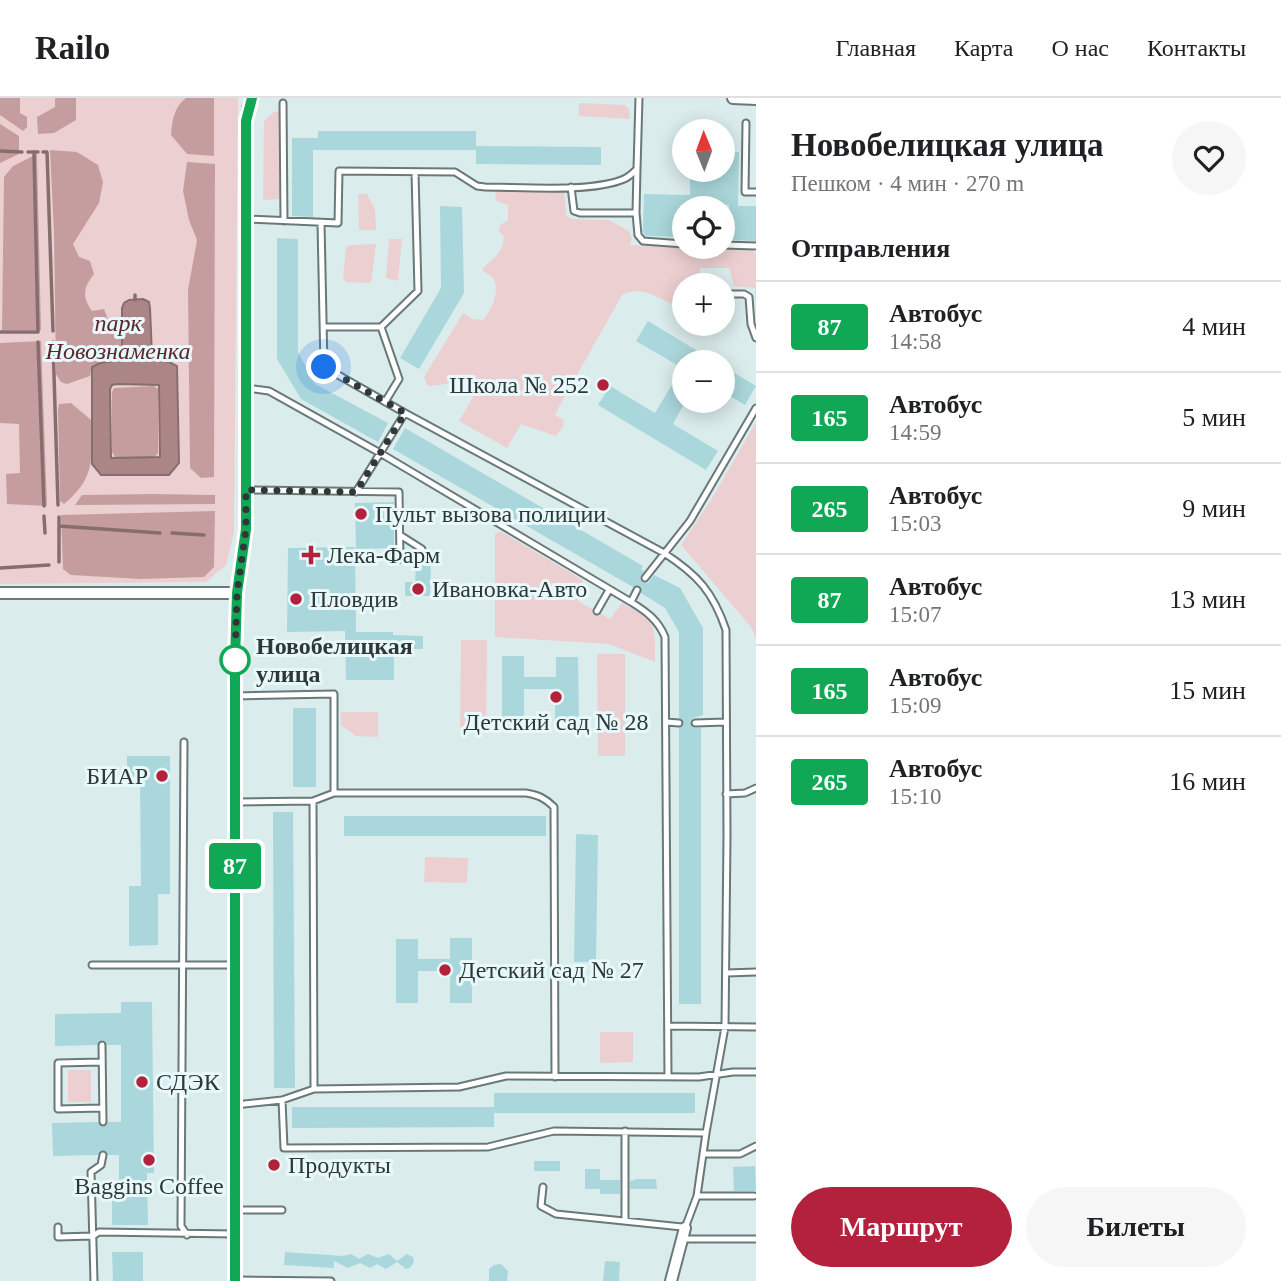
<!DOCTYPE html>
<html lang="ru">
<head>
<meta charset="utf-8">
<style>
  :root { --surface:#fff; --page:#f6f6f6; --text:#202124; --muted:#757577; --line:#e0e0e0; --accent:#b4213d }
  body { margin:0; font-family:Georgia,serif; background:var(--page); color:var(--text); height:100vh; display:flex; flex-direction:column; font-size:26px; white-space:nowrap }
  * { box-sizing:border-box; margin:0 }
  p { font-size:23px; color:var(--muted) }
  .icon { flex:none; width:38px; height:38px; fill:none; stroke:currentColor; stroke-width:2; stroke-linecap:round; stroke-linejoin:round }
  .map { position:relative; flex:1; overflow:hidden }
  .drawer { display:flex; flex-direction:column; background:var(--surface); width:525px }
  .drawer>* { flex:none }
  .badge { padding:0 14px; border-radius:5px; font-size:24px; line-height:46px }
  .needle { width:46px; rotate:359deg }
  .fabs { position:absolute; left:672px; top:21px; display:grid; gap:14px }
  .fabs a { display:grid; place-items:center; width:63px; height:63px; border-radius:50%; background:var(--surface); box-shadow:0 4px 18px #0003; font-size:35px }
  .you { position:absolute; width:35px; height:35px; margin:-18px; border:5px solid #fff; border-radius:50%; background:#1a73e8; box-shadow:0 0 0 10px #1a73e833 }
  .map>.badge { position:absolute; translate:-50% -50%; box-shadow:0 0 0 4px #fff }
  h2 { padding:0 35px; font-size:26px; line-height:63px }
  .round { display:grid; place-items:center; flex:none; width:74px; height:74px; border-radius:37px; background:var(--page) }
  .headline { display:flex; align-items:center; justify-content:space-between; height:119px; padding:0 35px }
  h1 { font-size:33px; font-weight:600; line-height:52px }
  .button { display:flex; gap:14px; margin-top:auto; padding:14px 35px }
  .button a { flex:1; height:80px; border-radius:42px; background:var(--accent); color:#fff; font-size:28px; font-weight:600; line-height:80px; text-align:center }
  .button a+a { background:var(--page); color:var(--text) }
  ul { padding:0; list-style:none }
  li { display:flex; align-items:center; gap:21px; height:91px; padding:0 35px; border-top:2px solid var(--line) }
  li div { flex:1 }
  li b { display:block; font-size:26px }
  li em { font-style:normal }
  li .badge { min-width:77px; font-weight:700; text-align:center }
  header { display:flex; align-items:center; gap:42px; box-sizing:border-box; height:98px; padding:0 35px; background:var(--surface); border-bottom:2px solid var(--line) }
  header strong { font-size:33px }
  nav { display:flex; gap:38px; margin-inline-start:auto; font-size:24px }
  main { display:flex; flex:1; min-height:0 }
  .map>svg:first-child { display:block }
  .green { fill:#ecd0d1 }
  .forest { fill:#c59d9e }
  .water { fill:#ac8586; stroke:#876e6e; stroke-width:2; fill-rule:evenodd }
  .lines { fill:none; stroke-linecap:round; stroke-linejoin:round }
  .stream { stroke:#876e6e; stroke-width:3.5 }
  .building { fill:#aad7db }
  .lane-casing { stroke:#697879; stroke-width:9 }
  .street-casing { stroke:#697879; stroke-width:14 }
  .lane { stroke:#fff; stroke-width:5 }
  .street { stroke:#fff; stroke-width:10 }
  .line-casing { stroke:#fff; stroke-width:16 }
  .line { stroke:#10a855; stroke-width:10 }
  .walk { stroke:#303737; stroke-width:7; stroke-dasharray:0 12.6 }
  .poi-dot { fill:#b4213d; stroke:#e8f9fb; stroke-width:2.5 }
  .stop-dot { fill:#fff; stroke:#10a855; stroke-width:3.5 }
  .labels { text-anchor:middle; stroke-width:6; stroke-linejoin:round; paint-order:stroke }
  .park-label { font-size:24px; font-style:italic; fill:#5c272b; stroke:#e8f9fb }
  .poi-label { font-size:24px; fill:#303737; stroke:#e8f9fb; text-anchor:start }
  .stop-label { font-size:24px; font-weight:bold; fill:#303737; stroke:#e8f9fb; text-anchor:start }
</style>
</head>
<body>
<header>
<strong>Railo</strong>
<nav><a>Главная</a><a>Карта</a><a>О нас</a><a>Контакты</a></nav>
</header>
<main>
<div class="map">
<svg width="756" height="1183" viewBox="0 0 756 1183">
  <rect width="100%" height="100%" fill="#dbeced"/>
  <path class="green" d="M0 0H238L234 434 226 467 206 484 0 486Z
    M579 5 625 7 629 11 630 21 579 18Z
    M280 13 281 101 263 102 264 23 274 14Z
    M495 92 564 93 566 117 571 121 609 122 629 133 632 141 630 147 752 152 756 156V227L755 190 734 188 729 170H700V187H684V211C663 205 645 185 622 197L559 309 555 317 564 322 563 329 556 338 521 326 507 350 459 323 473 299 464 284 428 288 424 279 463 215 473 221 483 222C491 214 502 190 492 179 489 176 485 175 482 172 491 159 502 160 504 138L499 133 500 127 508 122V107L496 103Z
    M358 96H367L375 111 376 132H359Z
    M389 141H402L398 183 386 180Z
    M376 146 371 185 346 184 343 180 346 149 350 147Z
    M756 324V541L751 529 681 447 711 402Z
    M500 433 583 482 578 503 610 521 622 505C657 525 655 524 655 564L609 546 495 539V436Z
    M461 542H487L486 631H460Z
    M597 556H625V658H598Z
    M341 614H378V639L356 638 341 627Z
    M425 759 468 760 467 785 424 784Z
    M600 934H633V964L600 965Z
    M68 972H91V1004H68Z"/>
  <path class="forest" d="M0 0H20V15L27 19V29L23 33 0 17Z
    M55 0H76V22L54 35 38 36 37 19 55 9Z
    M186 0H214V58L187 56 171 37C172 23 174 9 186 0Z
    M0 26 19 38V56L0 65Z
    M50 52 77 54 98 67 103 84 99 105 73 146 79 159 90 163 94 176C83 190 82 199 92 213L104 211 114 237 122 239V257L120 262 100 265 92 269 90 278 67 286 61 284 56 276 54 135Z
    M37 56 41 232H2L4 79 13 68Z
    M187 64 215 66 214 379 201 380 190 370 188 192 197 142 189 122 183 93Z
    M41 243 47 408 7 406 6 376 20 375 19 326 0 325V245Z
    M154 288 158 291V355L155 359H115L112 354V294L114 290Z
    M71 305 91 322C92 359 96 380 64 406L60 403 58 312 59 306Z
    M152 396 215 397V406L75 407 82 397Z
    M215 413 214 469 204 479 141 481 71 477 63 471 61 417Z"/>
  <path class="water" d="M143 201 149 204 150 210 152 257 154 262 169 264 177 268 179 365 169 377H101L92 366V269L100 265 120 262 122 257V210L124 205 129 202ZM117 286 159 287 160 359 111 360 110 291 112 287Z"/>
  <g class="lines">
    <path class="stream" d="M0 53 22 54
      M28 54H38
      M43 54H47L53 233
      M135 197V202
      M0 234H38L34 55
      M38 244 44 408
      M53 244 58 407
      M44 418 45 435
      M59 419V464
      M59 428 160 435
      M172 435 204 437
      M0 470 49 467"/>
  </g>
  <path class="building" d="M318 33H476V51V48L601 49V67L476 66V52H313V119L292 118V40H318Z
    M723 54H739L738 108H756V143L728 142 729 107 690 106V110H684V139L646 138 643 134 644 96 690 97V72H723Z
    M440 108 462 109 464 195 419 271 400 260 441 190Z
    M277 140 298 141V254L315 286 388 325 378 344 301 301 277 261Z
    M648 223 716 264H684V306L673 326 718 353 706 372 598 307 610 288 655 315 682 270 636 243Z
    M723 268 756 288 745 307 723 294Z
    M405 330 643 468 641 471 644 473 640 480 642 484 648 485 654 477 680 490 703 530V617L693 620 690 624 693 630H701V906H679V630L684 625 679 620V534L665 510 641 495 640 488 633 489 393 351Z
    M394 404V450L356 451 355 405Z
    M355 449 356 534H393V537L423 538V551H394V582H346L345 533 287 534 288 450Z
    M416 461 421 467 431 462 430 498H405V484H415Z
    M502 558H524V579H556V559H578L579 623H555V591H524V623H502Z
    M293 610H316V689H293Z
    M127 658H170V796H158V847L129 848V788H141L140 679H127Z
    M273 714H293L295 990H274Z
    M344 718H546V738H344Z
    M576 736 598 737 596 864H574Z
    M450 840H472V905H450V873H418V905H396V841H418V861H450Z
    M121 904H152L154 1075H147L148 1127H112V1085H119V1057H108L103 1052 98 1057 53 1058 52 1025 98 1024 102 1029 106 1028 108 1024H121V947H107L103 942 99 943 97 947 55 948V916L121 915Z
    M494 995H695V1015H494V1029L292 1030V1009H494Z
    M534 1063H560V1073H534Z
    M755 1068 756 1093H734L733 1069Z
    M585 1071H600V1082H620V1096H600V1091H585Z
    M638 1081H656L657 1091H630V1083Z
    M112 1154H143V1183H113Z
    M285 1154 343 1158 351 1156 359 1161 368 1156 378 1160 389 1156 397 1163 407 1156 413 1159 414 1164 410 1170 406 1171 397 1164 386 1171 377 1166 370 1170 360 1165 348 1170 334 1163V1170L284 1167Z
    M605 1163 620 1164 619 1183H603Z
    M501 1166 508 1173 507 1183H489V1171L494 1167Z"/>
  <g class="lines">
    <defs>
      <path id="lane" d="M283 5 284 123
        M746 25 745 94H756
        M571 89 574 113 580 115H636L637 71
        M636 115 638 137 643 143 684 146
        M246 121 338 125 339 73 455 74 477 88 485 89C522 89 591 95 624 81 629 79 633 75 637 71L639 0
        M321 125 324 269 405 315
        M723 147 756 148
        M723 196H744L749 199 751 226 756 240
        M324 229H381L418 193 415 74
        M381 229 399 281 385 304
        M246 290 269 293 380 355 631 504C647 514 658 522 665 539L668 979
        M246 392 399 394 400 461
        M356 394 405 315 664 455C698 477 713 494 726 532L727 738 725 929 706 1035 697 1098 685 1130
        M400 437 422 451V462
        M645 480 690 423 756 310
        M631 504 637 492
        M597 513 609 492
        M235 598 334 596V695L313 703
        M666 624 679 625
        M695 625 725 624
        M184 644 181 1128 187 1137
        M334 695H526C538 697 545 700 554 709L555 979
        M726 696 745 695 756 690
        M236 704 313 703 314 991 282 1002
        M92 867H235
        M727 875 756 874
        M668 928 756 929
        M102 947 103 1024
        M102 964 58 965V1011L102 1010
        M314 991 459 989 506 978 699 979 733 974H756
        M235 1007 282 1002 284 1050 488 1049 554 1033 706 1035
        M625 1033V1123
        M703 1056H740L756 1048
        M543 1089 541 1108 556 1116 682 1129
        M697 1098H754
        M235 1112H282
        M58 1129V1139L93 1138 99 1134 235 1136
        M682 1141H756
        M235 1182 331 1183
        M94 1183 91 1074 101 1067 103 1057"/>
      <path id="street" d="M733 0 756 1
        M0 495H237
        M235 1183V563L237 495 246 431V34L248 10 252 0
        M671 1183 685 1130"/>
    </defs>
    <use href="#lane" class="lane-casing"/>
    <use href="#street" class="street-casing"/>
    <use href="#lane" class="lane"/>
    <use href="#street" class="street"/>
  </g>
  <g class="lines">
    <defs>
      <path id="line" d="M235 1183V563L237 495 246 431V23L252 0"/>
    </defs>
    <use href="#line" class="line-casing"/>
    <use href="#line" class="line"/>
    <path class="walk" d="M235 562 237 495 246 431V392L356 394 405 315 324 269"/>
  </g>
  <g class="poi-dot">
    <circle cx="603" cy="287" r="7"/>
    <circle cx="361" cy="416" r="7"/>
    <path d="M307.5 446.5h7v7h7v7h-7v7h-7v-7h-7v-7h7z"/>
    <circle cx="418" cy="491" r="7"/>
    <circle cx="296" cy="501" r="7"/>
    <circle cx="556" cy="599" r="7"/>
    <circle cx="162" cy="678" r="7"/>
    <circle cx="445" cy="872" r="7"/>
    <circle cx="142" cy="984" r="7"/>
    <circle cx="149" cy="1062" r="7"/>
    <circle cx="274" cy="1067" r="7"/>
  </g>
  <circle class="stop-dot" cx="235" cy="562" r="14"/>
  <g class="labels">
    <g class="park-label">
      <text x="118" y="233">парк<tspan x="118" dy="28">Новознаменка</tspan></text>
    </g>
    <g class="poi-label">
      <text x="589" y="295" text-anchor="end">Школа № 252</text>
      <text x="375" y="424">Пульт вызова полиции</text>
      <text x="327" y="465">Лека-Фарм</text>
      <text x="432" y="499">Ивановка-Авто</text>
      <text x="310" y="509">Пловдив</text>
      <text x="556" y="632" text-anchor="middle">Детский сад № 28</text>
      <text x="148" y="686" text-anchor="end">БИАР</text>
      <text x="459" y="880">Детский сад № 27</text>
      <text x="156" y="992">СДЭК</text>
      <text x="288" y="1075">Продукты</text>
      <text x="149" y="1096" text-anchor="middle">Baggins Coffee</text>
    </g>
    <g class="stop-label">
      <text x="256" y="556">Новобелицкая<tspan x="256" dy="28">улица</tspan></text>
    </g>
  </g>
</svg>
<div class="fabs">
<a><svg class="needle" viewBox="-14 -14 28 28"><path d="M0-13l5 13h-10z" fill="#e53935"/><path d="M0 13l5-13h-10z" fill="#757577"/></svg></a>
<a><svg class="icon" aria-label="locate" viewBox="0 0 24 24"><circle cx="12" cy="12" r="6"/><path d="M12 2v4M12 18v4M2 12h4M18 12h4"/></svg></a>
<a>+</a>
<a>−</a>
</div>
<div class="you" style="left:324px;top:269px"></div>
<b class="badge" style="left:235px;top:768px;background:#10a855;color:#fff">87</b>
</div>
<section class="drawer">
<div class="headline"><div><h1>Новобелицкая улица</h1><p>Пешком · 4 мин · 270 m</p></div><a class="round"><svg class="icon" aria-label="heart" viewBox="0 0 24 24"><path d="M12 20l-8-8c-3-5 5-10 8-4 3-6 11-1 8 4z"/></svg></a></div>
<h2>Отправления</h2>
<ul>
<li><span class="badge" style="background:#10a855;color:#fff">87</span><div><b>Автобус</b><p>14:58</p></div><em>4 мин</em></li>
<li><span class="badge" style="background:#10a855;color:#fff">165</span><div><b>Автобус</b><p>14:59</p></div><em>5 мин</em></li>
<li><span class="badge" style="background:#10a855;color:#fff">265</span><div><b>Автобус</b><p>15:03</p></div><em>9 мин</em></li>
<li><span class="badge" style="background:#10a855;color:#fff">87</span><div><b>Автобус</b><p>15:07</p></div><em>13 мин</em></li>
<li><span class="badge" style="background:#10a855;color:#fff">165</span><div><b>Автобус</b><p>15:09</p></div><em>15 мин</em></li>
<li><span class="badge" style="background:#10a855;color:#fff">265</span><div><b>Автобус</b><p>15:10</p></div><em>16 мин</em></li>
</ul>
<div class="button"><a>Маршрут</a><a>Билеты</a></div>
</section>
</main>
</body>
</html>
